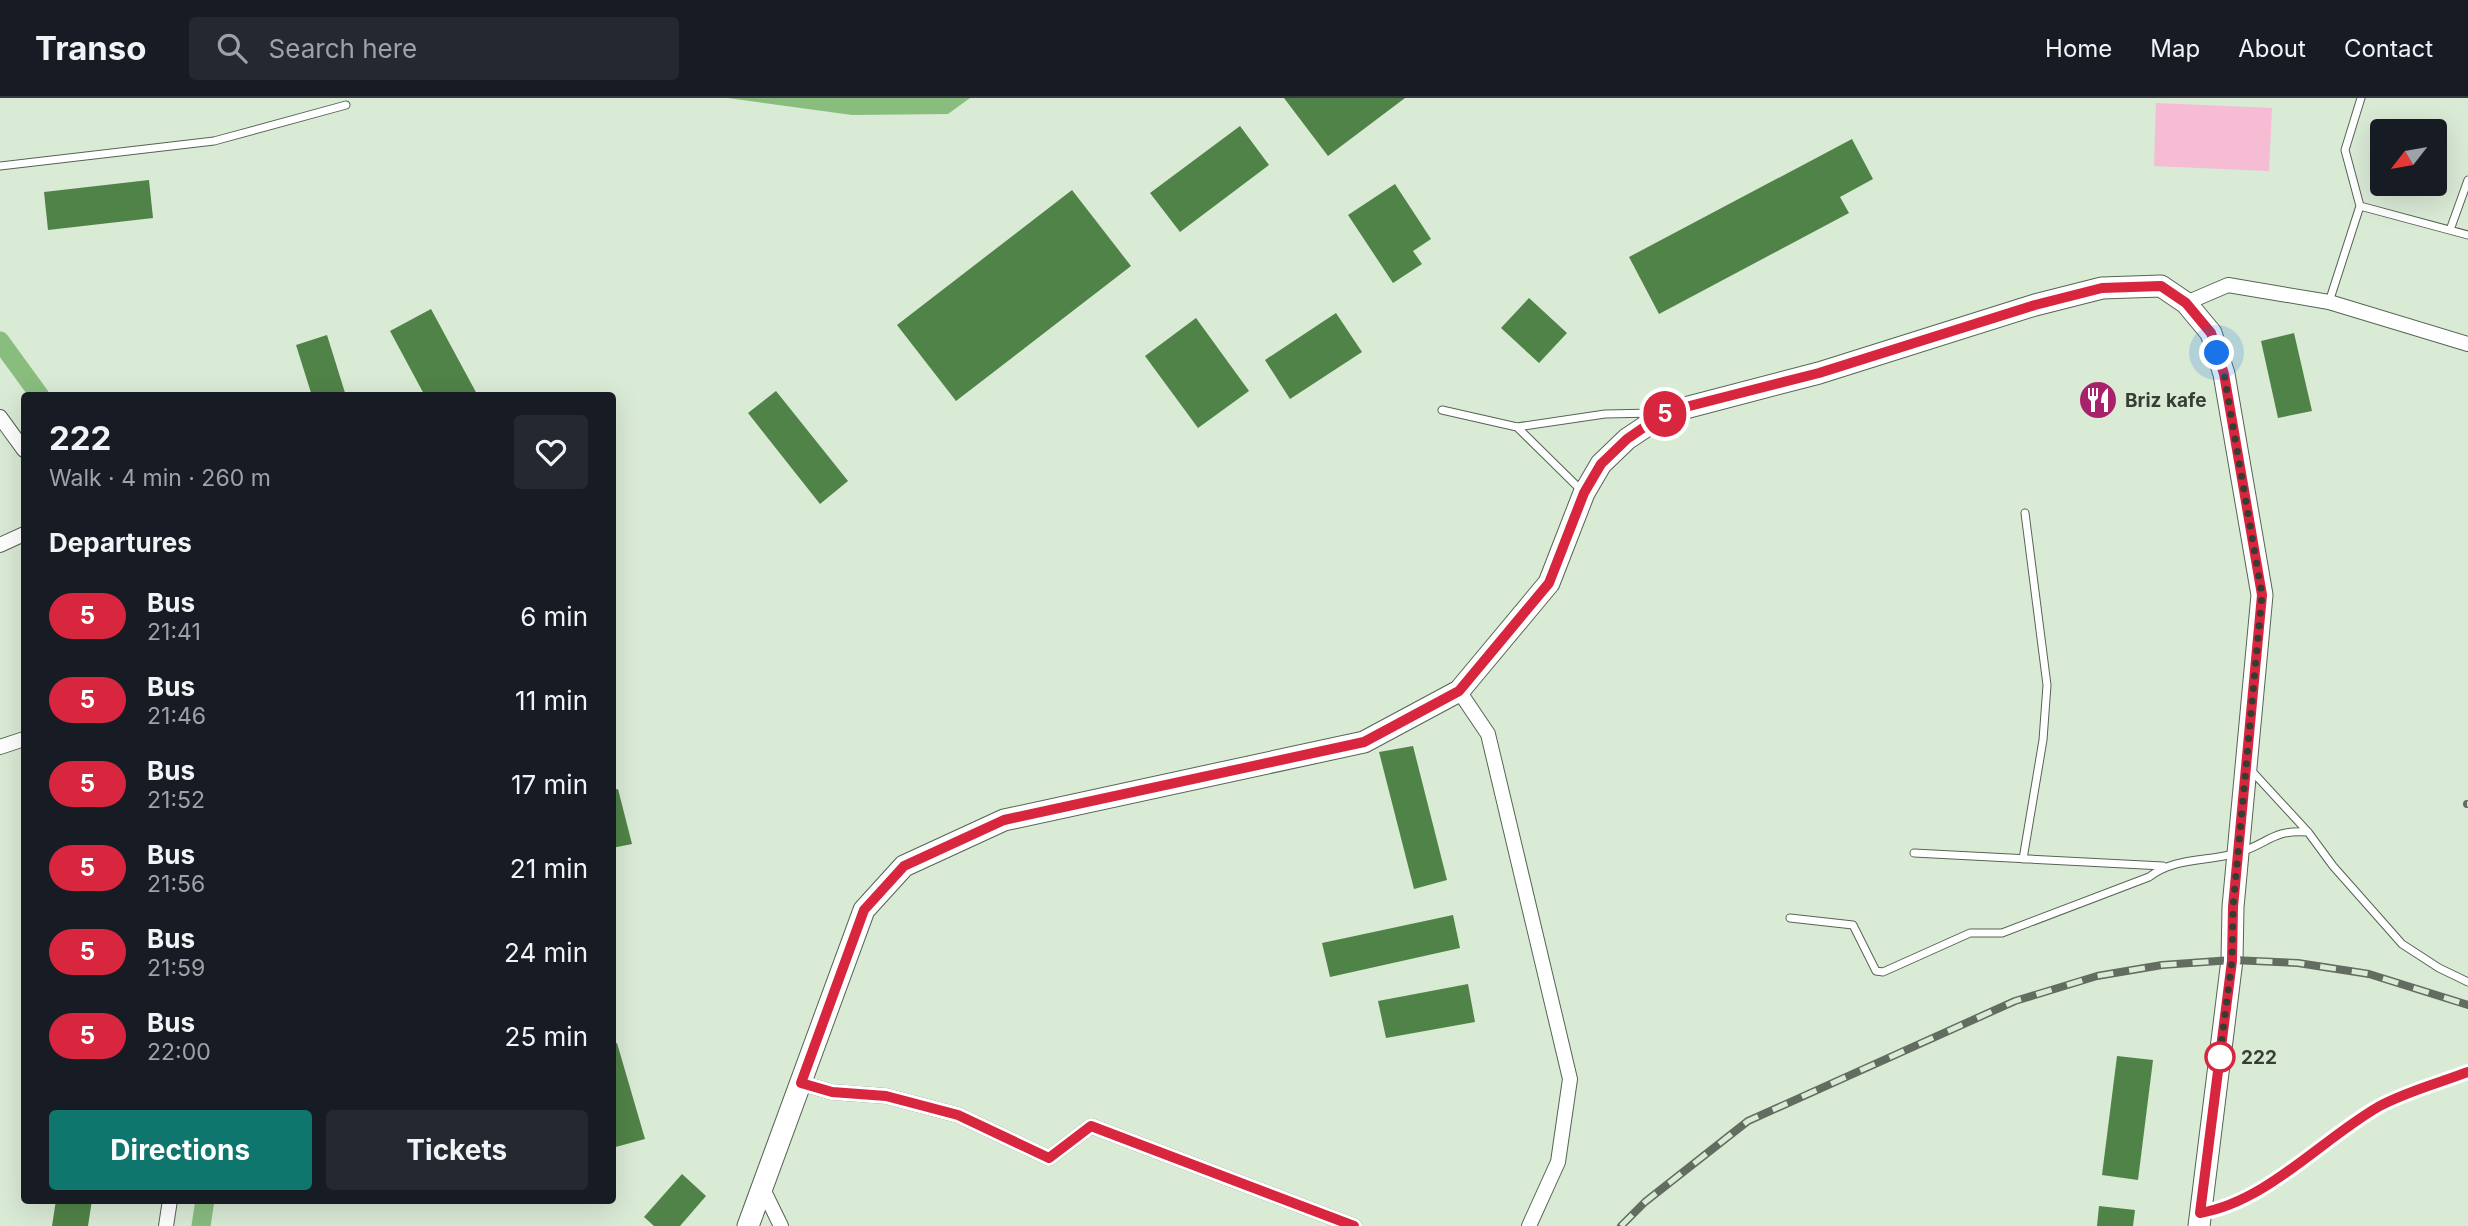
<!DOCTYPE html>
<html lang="en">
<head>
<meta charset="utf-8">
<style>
  :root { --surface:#171b24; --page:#242831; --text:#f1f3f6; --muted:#9ea1a6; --line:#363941; --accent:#0f766e }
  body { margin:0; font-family:Inter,sans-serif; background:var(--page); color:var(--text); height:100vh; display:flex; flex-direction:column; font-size:26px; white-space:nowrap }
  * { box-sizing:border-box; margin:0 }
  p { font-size:23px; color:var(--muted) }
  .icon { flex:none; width:38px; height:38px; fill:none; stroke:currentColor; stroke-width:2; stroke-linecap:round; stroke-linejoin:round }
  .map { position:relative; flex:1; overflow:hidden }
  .details { position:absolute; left:21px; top:294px; width:595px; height:812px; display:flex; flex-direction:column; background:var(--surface); border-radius:7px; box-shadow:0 7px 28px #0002 }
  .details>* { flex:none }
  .badge { padding:0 14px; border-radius:23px; font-size:24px; line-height:46px }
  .needle { width:46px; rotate:239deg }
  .fabs { position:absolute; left:2370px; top:21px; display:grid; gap:14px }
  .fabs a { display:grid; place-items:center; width:77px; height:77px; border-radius:7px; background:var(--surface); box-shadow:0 7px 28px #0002; font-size:35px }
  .you { position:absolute; width:35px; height:35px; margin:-18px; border:5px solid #fff; border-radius:50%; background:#1a73e8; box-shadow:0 0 0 10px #1a73e833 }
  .map>.badge { position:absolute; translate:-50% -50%; box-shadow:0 0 0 4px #fff }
  h2 { padding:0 28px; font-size:26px; line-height:63px }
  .round { display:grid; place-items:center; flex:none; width:74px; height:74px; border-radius:7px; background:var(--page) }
  .overview { display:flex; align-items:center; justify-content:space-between; height:119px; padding:0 28px }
  h1 { font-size:33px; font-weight:700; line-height:52px }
  .button { display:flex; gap:14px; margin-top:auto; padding:14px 28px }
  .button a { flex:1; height:80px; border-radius:7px; background:var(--accent); color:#fff; font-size:28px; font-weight:700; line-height:80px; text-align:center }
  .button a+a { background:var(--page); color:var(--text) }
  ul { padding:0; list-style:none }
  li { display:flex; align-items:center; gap:21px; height:84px; padding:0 28px }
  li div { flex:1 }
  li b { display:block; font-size:26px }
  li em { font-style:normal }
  li .badge { min-width:77px; font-weight:700; text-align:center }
  header { display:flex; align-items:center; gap:42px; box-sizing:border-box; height:98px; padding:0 35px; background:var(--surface); border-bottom:2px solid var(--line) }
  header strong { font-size:33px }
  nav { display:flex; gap:38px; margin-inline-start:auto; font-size:24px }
  .search { width:490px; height:63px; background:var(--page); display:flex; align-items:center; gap:18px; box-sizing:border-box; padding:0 24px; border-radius:7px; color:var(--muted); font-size:26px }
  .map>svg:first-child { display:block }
  .green { fill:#f6bcd3 }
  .water { fill:#88bd7e }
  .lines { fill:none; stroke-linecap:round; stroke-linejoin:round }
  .canal { stroke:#88bd7e; stroke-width:19 }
  .building { fill:#508347 }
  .lane-casing { stroke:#566553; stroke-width:9 }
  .street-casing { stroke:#566553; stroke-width:16 }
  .secondary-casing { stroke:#566553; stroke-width:23 }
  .lane { stroke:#fff; stroke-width:7 }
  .street { stroke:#fff; stroke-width:14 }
  .secondary { stroke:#fff; stroke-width:21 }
  .rail-casing { stroke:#626c60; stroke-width:8 }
  .rail { stroke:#d9ead5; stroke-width:5; stroke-dasharray:16; stroke-linecap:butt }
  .line-casing { stroke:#fff; stroke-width:16 }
  .line { stroke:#d7263d; stroke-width:10 }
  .walk { stroke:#363d35; stroke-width:7; stroke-dasharray:0 12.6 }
  .stop-dot { fill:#fff; stroke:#d7263d; stroke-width:3.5 }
  .labels { text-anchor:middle; stroke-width:7; stroke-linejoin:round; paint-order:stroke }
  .poi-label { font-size:19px; font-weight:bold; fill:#363d35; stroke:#d9ead5; text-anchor:start }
  .stop-label { font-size:19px; font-weight:bold; fill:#363d35; stroke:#d9ead5; text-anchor:start }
</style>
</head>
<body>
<header>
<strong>Transo</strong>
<div class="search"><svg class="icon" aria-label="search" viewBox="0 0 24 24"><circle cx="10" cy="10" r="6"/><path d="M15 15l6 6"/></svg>Search here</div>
<nav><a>Home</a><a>Map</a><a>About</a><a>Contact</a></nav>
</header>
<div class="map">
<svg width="2468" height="1128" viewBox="0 0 2468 1128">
  <rect width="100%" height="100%" fill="#d9ead5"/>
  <path class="green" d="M2156 5 2272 10 2269 73 2154 68Z"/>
  <path class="water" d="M728 0H970L948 16 852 17Z"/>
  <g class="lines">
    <path class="canal" d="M0 243 40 298
      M201 1128 205 1102"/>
  </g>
  <path class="building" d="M1284 0H1405L1328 58Z
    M1240 28 1269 67 1180 134 1150 95Z
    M1852 41 1873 81 1840 99 1849 115 1659 216 1629 159Z
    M149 82 153 120 48 132 44 94Z
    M1395 86 1431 141 1413 153 1422 166 1393 185 1348 117Z
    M1072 92 1131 168 956 303 897 227Z
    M1529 200 1567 235 1539 265 1501 230Z
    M431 211 478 298H425L390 233Z
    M1336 215 1362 254 1290 301 1265 262Z
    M1196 220 1249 293 1198 330 1145 258Z
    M2294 235 2312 313 2278 320 2261 243Z
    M327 237 346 298H312L296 247Z
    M776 293 848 383 820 406 748 315Z
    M1413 648 1447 782 1414 791 1379 654Z
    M618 691 632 746 612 750V692Z
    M1453 817 1460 850 1330 879 1322 845Z
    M1468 886 1475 924 1386 940 1378 903Z
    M617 945 645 1041 612 1050V946Z
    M2117 958 2153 962 2138 1082 2102 1077Z
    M682 1076 706 1098 680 1128H654L644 1119Z
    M56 1102H92L88 1128H52Z
    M2099 1108 2135 1112 2133 1128H2097Z"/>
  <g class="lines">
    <defs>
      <path id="lane" d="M0 68 214 43 346 7
        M2360 108 2345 52 2361 0
        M2450 132 2468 82
        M2329 204 2360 108 2468 137
        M1442 312 1517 329 1605 316 1655 315
        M1517 329 1583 394
        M2249 670 2308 734 2333 768 2402 846 2439 870 2468 884
        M1914 755 2163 768
        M2023 761 2043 642 2047 587 2025 415
        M1790 820 1853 827 1876 873 1883 874 1970 835H2002L2149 779C2175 759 2206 764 2237 755 2267 747 2272 731 2308 734
        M2202 1115C2263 1105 2324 1042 2377 1010 2404 994 2439 985 2468 974"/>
      <path id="street" d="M2186 205 2228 187 2329 204 2468 246
        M0 319 24 352
        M0 447 24 436
        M1459 593 1488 636 1570 981 1558 1064 1529 1128
        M0 649 24 641
        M801 985 832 994 886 998 958 1017 1049 1060 1091 1028 1354 1128
        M763 1091 781 1128
        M166 1128 170 1102"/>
      <path id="secondary" d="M748 1128 864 812 904 768 1004 722 1364 644 1459 593 1549 485 1584 395 1601 366 1627 341 1666 315 1819 275 2035 207 2102 190 2161 188 2186 205 2211 235 2224 276 2262 497 2233 809 2232 862 2199 1128"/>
    </defs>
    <use href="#lane" class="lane-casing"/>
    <use href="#street" class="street-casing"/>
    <use href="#secondary" class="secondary-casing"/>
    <use href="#lane" class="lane"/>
    <use href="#street" class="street"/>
    <use href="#secondary" class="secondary"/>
    <defs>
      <path id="rail" d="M2467 706H2468
        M1621 1128 1645 1104 1748 1023 2015 903 2097 878 2162 867 2232 862 2298 865 2369 876 2468 907"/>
    </defs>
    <use href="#rail" class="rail-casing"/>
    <use href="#rail" class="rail"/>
  </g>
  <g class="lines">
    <defs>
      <path id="line" d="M1354 1128 1091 1028 1049 1060 958 1017 886 998 832 994 801 985 864 812 904 768 1004 722 1364 644 1459 593 1549 485 1584 395 1601 366 1627 341 1666 314 1819 275 2035 207 2102 190 2161 188 2186 205 2211 235 2224 276 2262 497 2233 809 2232 863 2200 1115C2266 1104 2321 1042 2378 1009 2405 994 2439 985 2468 974"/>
    </defs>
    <use href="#line" class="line-casing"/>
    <use href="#line" class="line"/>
    <path class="walk" d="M2217 255 2224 276 2262 497 2233 809 2232 863 2219 963 2220 959"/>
  </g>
  <defs>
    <symbol id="restaurant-disc" viewBox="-11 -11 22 22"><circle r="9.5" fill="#a8226b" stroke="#d9ead5"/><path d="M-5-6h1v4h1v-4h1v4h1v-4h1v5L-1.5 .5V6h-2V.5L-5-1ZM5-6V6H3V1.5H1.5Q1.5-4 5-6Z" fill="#fff"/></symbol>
  </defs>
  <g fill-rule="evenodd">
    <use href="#restaurant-disc" x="2076" y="280" width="44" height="44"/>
  </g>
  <circle class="stop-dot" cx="2220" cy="959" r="14"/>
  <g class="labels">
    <g class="poi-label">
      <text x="2125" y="309">Briz kafe</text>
    </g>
    <g class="stop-label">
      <text x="2241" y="966">222</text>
    </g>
  </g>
</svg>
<div class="fabs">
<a><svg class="needle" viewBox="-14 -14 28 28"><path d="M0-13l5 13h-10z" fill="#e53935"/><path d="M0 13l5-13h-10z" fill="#9ea1a6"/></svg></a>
</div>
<div class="you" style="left:2217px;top:255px"></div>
<b class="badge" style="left:1665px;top:316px;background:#d7263d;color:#fff">5</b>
<section class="details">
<div class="overview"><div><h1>222</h1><p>Walk · 4 min · 260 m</p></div><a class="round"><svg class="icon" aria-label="heart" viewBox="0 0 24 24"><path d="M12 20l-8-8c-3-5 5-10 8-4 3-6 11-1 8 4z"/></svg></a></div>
<h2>Departures</h2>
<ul>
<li><span class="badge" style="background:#d7263d;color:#fff">5</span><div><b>Bus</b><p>21:41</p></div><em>6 min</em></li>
<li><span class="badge" style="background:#d7263d;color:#fff">5</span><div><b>Bus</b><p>21:46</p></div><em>11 min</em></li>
<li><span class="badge" style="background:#d7263d;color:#fff">5</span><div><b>Bus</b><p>21:52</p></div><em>17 min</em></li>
<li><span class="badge" style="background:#d7263d;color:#fff">5</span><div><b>Bus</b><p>21:56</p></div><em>21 min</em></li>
<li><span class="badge" style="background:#d7263d;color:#fff">5</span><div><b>Bus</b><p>21:59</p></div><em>24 min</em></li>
<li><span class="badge" style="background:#d7263d;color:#fff">5</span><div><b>Bus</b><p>22:00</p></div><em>25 min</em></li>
</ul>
<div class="button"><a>Directions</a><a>Tickets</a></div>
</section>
</div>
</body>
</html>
